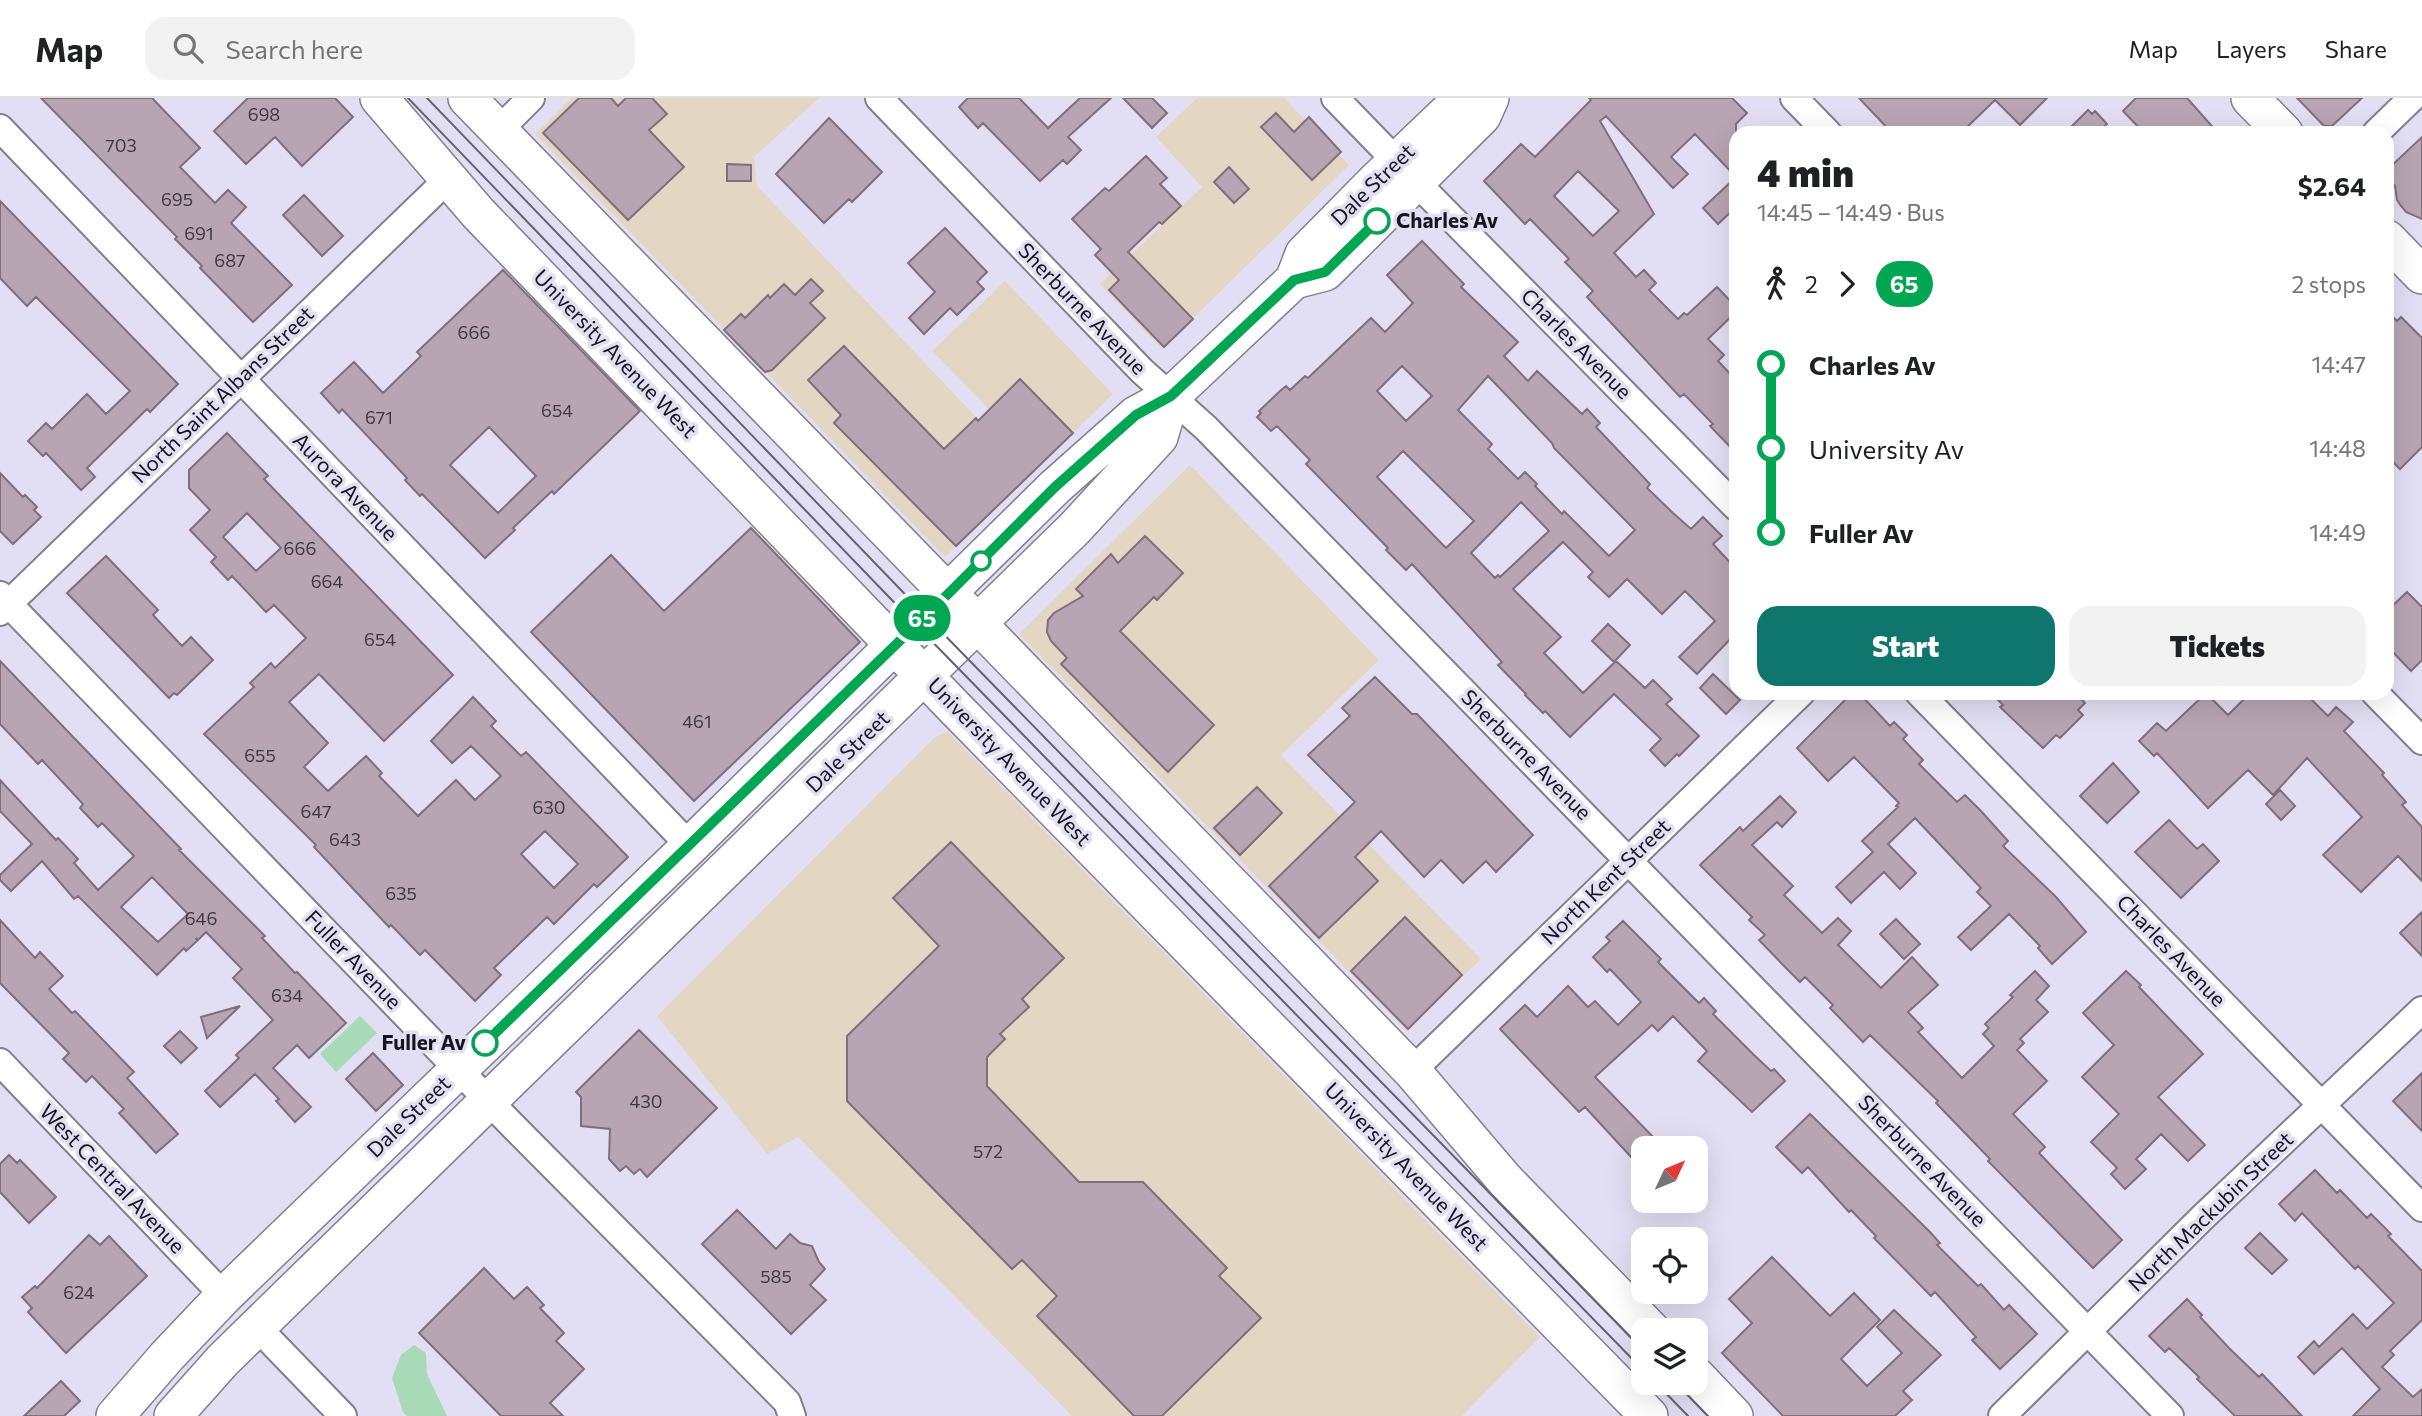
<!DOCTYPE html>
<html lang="en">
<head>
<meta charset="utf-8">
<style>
  :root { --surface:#fff; --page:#f2f2f2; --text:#202124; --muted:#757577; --line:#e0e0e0; --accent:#0f766e }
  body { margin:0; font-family:Commissioner,sans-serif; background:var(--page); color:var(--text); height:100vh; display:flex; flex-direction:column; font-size:26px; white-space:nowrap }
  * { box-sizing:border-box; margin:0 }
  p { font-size:23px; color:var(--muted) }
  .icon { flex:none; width:38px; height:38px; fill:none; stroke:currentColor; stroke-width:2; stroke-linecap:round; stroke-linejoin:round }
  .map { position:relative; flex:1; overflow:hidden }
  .panel { position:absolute; left:1729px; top:28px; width:665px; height:574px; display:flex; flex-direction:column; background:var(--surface); border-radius:21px; box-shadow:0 7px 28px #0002 }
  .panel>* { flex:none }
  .badge { padding:0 14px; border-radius:23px; font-size:24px; line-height:46px }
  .needle { width:46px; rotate:46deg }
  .tools { position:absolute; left:1631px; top:1038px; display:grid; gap:14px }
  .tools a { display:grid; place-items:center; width:77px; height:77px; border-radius:14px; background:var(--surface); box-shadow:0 7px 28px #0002; font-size:35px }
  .map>.badge { position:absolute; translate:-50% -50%; box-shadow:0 0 0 4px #fff }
  .legs { display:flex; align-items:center; gap:10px; height:77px; padding:0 28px; font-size:23px }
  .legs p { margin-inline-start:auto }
  .headline { display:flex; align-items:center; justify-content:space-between; height:119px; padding:0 28px }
  h1 { font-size:38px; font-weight:800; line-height:52px }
  .cta { display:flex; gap:14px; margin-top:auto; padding:14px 28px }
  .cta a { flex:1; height:80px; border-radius:21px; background:var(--accent); color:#fff; font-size:28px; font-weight:800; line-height:80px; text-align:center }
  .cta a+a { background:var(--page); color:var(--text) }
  ul { padding:0 28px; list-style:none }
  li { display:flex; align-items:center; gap:24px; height:84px; font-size:26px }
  li i { display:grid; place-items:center; width:10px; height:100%; margin:0 9px; background:currentColor }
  li i::after { content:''; width:18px; height:18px; margin:-9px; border:5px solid; border-radius:50%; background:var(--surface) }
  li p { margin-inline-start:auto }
  li:first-child i { background:linear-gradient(#0000 50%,currentColor 0) }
  li:last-child i { background:linear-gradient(currentColor 50%,#0000 0) }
  header { display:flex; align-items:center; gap:42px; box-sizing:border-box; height:98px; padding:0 35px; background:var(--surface); border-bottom:2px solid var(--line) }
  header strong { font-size:33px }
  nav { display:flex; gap:38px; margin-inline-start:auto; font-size:24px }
  .search { width:490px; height:63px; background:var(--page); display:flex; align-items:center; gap:18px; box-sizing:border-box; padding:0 24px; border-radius:21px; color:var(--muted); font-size:26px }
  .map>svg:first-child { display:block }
  .commercial { fill:#e3d7c3 }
  .green { fill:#a8dab7 }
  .building { fill:#b8a5b3; stroke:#806f7b; stroke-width:2; fill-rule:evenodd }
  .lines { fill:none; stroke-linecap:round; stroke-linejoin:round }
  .street-casing { stroke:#817e91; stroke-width:30 }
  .secondary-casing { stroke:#817e91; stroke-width:40 }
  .street { stroke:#fff; stroke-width:26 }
  .secondary { stroke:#fff; stroke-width:37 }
  .tram { stroke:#64636f; stroke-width:2 }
  .line-1-casing { stroke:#fff; stroke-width:16 }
  .line-1 { stroke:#00a651; stroke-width:10 }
  .stop-1-dot { fill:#fff; stroke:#00a651; stroke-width:3.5 }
  .labels { text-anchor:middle; stroke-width:7; stroke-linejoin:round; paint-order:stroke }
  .number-label { font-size:18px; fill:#3e3942 }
  .street-label { font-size:21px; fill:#16151c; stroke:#e2dff4 }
  .stop-label { font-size:21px; font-weight:bold; fill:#16151c; stroke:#e2dff4; text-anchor:start }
</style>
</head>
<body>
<header>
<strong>Map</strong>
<div class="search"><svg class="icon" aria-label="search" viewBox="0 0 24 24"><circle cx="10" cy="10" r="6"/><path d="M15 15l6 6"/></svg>Search here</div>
<nav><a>Map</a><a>Layers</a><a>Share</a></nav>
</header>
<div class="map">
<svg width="2422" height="1318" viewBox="0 0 2422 1318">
  <rect width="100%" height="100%" fill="#e2dff4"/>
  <path class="commercial" d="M571 0H819L754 59 757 88 1031 377 945 459 535 36Z
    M1197 0H1284L1349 67 1162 251 1100 186 1202 89 1156 39Z
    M1005 183 1113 296 1042 365 932 253Z
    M1190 367 1379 562 1281 657 1481 861 1407 933 1019 536Z
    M947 633 1540 1239 1462 1318H1072L798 1039 767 1056 657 918 934 640Z"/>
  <path class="green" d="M360 918 377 935 336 974 320 956Z
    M414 1247 426 1255 427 1276 447 1318H407L403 1314 392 1280 401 1257Z"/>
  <path class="building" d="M41 0H152L200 50 180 69 215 105 228 92 246 109 231 125 292 187 253 224 200 170 202 168 175 141 177 139Z
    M248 0H335L353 19 302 68 275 39 246 66 214 33Z
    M579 0H611L618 8 626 0H652L667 16 649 32 684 69 628 122 543 35Z
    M968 0H1019L1048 30 1080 0H1111L1068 39 1081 52 1067 66 1063 62 1040 83 983 25 978 30 959 9Z
    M1123 0H1152L1167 15 1152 30Z
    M1589 0H1732L1747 15 1736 26V79L1695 36 1671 59 1688 76 1673 90 1606 18 1600 23 1654 116 1614 155 1636 179 1644 172 1656 185 1649 192 1678 221 1684 215 1687 217 1717 189 1736 209V214L1708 241 1724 257 1718 263 1736 282V355L1710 328 1713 326 1684 296 1680 299 1587 199 1593 193 1565 164 1569 161 1530 121 1525 126 1484 83 1521 46 1535 59 1591 2ZM1578 73 1619 113 1593 138 1554 98Z
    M1859 0H2047L2020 27 1995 2 1961 35H1892Z
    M2136 0H2187L2218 35H2144L2123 13Z
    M2297 0H2362L2332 28H2324Z
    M2088 12 2092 16 2095 13 2107 26 2104 29 2110 35H2065Z
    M1276 15 1294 34 1309 19 1341 54 1312 82 1261 29Z
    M829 20 882 74 852 104 849 101 824 125 776 76Z
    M2422 39V121L2406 114 2401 108 2397 102 2395 88 2387 80V72Z
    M1146 58 1167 80 1160 86 1181 108 1162 126 1159 124 1128 154 1193 221 1164 249 1109 192 1119 182 1095 157 1101 151 1072 121 1105 90 1109 93Z
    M727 66 751 67V83H727Z
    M1229 69 1249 91 1234 105 1214 84Z
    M1736 79V109L1718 126 1703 110Z
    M304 97 343 138 322 158 283 117Z
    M0 103 178 286 150 314 147 311 87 370 95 379 81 392 46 355 43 358 28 343 46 325 52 331 87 296 106 316 130 293 36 199 27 208 0 180Z
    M945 130 987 174 977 184 984 191 957 217 950 210 924 236 909 220 935 194 908 165Z
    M1422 143 1464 186 1461 189 1518 244 1504 258 1528 283 1537 273 1582 316 1587 311 1600 325 1596 329 1650 386 1647 390 1673 415 1691 431 1703 419 1722 438 1713 446 1736 471V535L1697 576 1679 559 1715 523 1685 493 1662 516 1627 481 1609 499 1588 479 1593 474 1563 444 1513 491 1561 539 1544 555 1583 595 1616 563 1645 590 1653 582 1672 601 1666 606 1699 638 1679 658 1677 656 1665 668 1650 652 1661 641 1614 596 1570 639 1545 613 1543 615 1525 597 1526 596 1498 567 1502 564 1412 466 1406 472 1386 452 1388 450 1306 366 1310 362 1277 328 1271 333 1257 319 1261 315 1259 313 1280 293 1286 288 1290 292 1305 278 1308 280 1371 220 1385 234 1413 205 1387 177ZM1402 268 1432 298 1406 323 1377 293ZM1488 278 1552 345 1554 350 1635 432 1609 458 1564 413 1562 416 1535 388 1537 386 1525 374 1518 381 1488 351 1492 346 1458 312ZM1403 353 1474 423 1446 450 1377 379ZM1521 404 1549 433 1500 479 1498 477 1495 480 1471 455Z
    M503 172 640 313 554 396 552 393 513 430 515 432 485 460 422 396 420 398 405 382 407 380 342 311 339 315 321 295 354 264 383 295 421 258 417 254ZM489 329 536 378 498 415 450 367Z
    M811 181 823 193 810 205 825 220 772 272 765 274 724 232 741 216 745 220 768 197 770 200 784 186 795 197Z
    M2387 213 2397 223 2401 219 2422 240V349L2400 371 2387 358Z
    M844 248 944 351 976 320 978 323 1020 281 1073 335 956 448 834 325 841 317 808 282Z
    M227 335 268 378 264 381 453 577 384 643 319 576 289 604 328 645 304 669 328 693 366 658 382 675 379 678 418 718 456 682 475 702 501 678 471 648 452 665 431 643 473 599 496 623 491 628 521 658 526 654 628 759 597 789 594 786 554 826 547 819 494 870 501 877 475 903 425 852 420 857 391 827 389 829 314 749 316 747 204 636 254 589 250 585 271 565 275 570 306 540 274 507 266 514 232 478 228 482 211 464 216 459 190 432 210 412 189 390V372ZM247 415 281 450 256 473 223 439ZM545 733 578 766 554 790 521 756Z
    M0 375 23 399 25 397 37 409 34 412 41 419 13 446 0 433Z
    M751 430 860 544 694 703 531 534 611 457 664 513Z
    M1145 438 1183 475 1157 502 1154 499 1120 533 1214 627 1168 674 1061 566 1067 560 1051 543 1047 534 1048 522 1054 515 1083 498 1076 491 1111 456 1118 465Z
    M106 458 158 512 153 517 182 548 191 539 213 562 177 597 174 595 169 600 67 495Z
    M2407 494 2422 509V562L2411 573 2387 548V513Z
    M1608 526 1630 547 1614 564 1592 543Z
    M0 563 156 725 181 751 179 752 265 838 262 840 295 875 297 874 346 925 309 960 297 947 273 970 311 1009 295 1024 276 1003 279 1001 255 976 220 1009 205 993 239 960 236 957 273 922 233 880 242 871 206 834 198 842 196 840 197 843 186 853 184 850 157 877 78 798 74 801 42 763 11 793 0 782V777L32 746 0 713V682L56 742 58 740 78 761 74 765 98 792 134 758 102 725 98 729 80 710 83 706 42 662 38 666 0 626ZM152 779 188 816 158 844 121 809Z
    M1713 576 1740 602 1726 616 1700 590Z
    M1375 579 1412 616H1417L1533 737 1496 774 1486 763 1463 785 1441 762 1424 779 1381 733 1355 759 1378 783 1319 840 1269 788 1355 704 1308 657 1350 618 1342 610Z
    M1852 595H1859L1890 628 1894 624 1907 637 1903 641 1923 662 1919 666 1957 704 1965 697 1981 713 2008 743 2003 748 2056 799 2086 834 2052 866 2038 850 2040 848 2009 816 1971 852 1958 839 1991 808 1977 794 1981 790 1915 720 1888 746 1916 775 1900 791 1884 774 1851 805 1836 789 1873 754 1862 743 1898 709 1896 708 1899 705 1854 659 1828 683 1797 650Z
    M1991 595H2075L2085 605 2078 612 2083 617 2060 640 2056 637 2043 650 2000 609 2003 607Z
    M2206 595 2228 617 2250 595H2297L2301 600 2306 596 2328 618 2336 609 2353 624 2344 633 2384 675 2382 677 2406 704 2402 707 2422 729V783L2398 758 2361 794 2323 757 2362 719 2307 660 2273 697 2248 672 2208 710 2157 655 2154 658 2139 643 2157 625 2166 633Z
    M2113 665 2139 694 2107 725 2080 698Z
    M1257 689 1282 715 1240 757 1214 730Z
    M2280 692 2295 708 2281 722 2266 706Z
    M1780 698 1796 714 1782 729 1777 724 1752 747 1793 788 1784 797 1822 835 1838 820 1851 833 1838 847 1881 890 1912 859 1938 887 1908 914 1923 930 1918 934 1962 980 1994 948 1983 936 1989 930 1985 926 2013 899 2010 897 2035 873 2049 888 2036 902 2048 914 2020 941 2024 945 2017 952 2047 983 2013 1016 2045 1049 2039 1055 2122 1142 2093 1170 1988 1063 1990 1061 1936 1005 1938 1003 1870 937 1863 944 1830 910 1833 907 1805 879 1800 884 1786 870 1759 842 1765 837 1749 822 1752 819 1700 767 1740 729 1743 733Z
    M2169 722 2197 751 2203 746 2219 763 2181 800 2135 754Z
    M951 744 1064 860 1022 901 1029 909 1000 936 1005 941 987 959V988L1079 1084H1143L1227 1170 1219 1178 1261 1220 1162 1318H1134L1037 1218 1057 1198 1022 1162 1012 1171 847 1003V938L939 848 893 800Z
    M2422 814V858L2400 835Z
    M1405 819 1462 877 1408 931 1351 873Z
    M1896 821 1920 846 1904 861 1880 836Z
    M0 822 35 860 40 854 63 878 49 891 72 915 75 913 134 974 127 980 178 1036 156 1055 119 1015 124 1011 92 978 86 984 63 961 69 955 0 885Z
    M1623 823 1661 861 1658 864 1699 905 1704 900 1716 913 1713 916 1754 957 1771 973 1774 971 1785 983 1752 1014 1698 963 1707 953 1673 918 1658 933 1652 927 1595 979 1654 1040 1632 1060 1585 1009 1579 1014 1500 931 1525 907 1537 919 1568 888 1588 909 1595 903 1618 927 1641 904 1610 871 1607 874 1593 859 1610 843 1606 839Z
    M2126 873 2141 887 2139 889 2203 956 2158 999 2205 1047 2188 1063 2161 1036 2136 1061 2146 1071 2125 1091 2111 1076 2117 1070 2091 1044 2119 1016 2082 979 2114 947 2083 915Z
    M240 908 207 940 201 919Z
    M639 932 717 1010 647 1079 640 1071 634 1076 626 1068 620 1073 609 1061 610 1031 581 1028V999L576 994Z
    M180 933 197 950 181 965 164 948Z
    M373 955 403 987 376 1013 346 981Z
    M2422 975V1033L2393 1003Z
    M1810 1016 1929 1133 1940 1145 1937 1147 1978 1188 1981 1186 2004 1212 2009 1207 2037 1236 2000 1271 1972 1242 1976 1239 1935 1194 1931 1198 1874 1140 1876 1138 1851 1112 1849 1114 1808 1069 1802 1075 1776 1049Z
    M9 1057 17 1065 20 1062 56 1099 29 1125 0 1094V1066Z
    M2315 1072 2337 1095 2340 1092 2367 1120 2371 1116 2391 1136 2388 1138 2422 1173V1222L2390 1253 2394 1257 2382 1269 2413 1299 2422 1291V1318H2353L2380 1291 2342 1250 2314 1276 2298 1259 2314 1243 2319 1249 2353 1216 2367 1231 2394 1205 2358 1168 2355 1171 2302 1115 2295 1123 2279 1106Z
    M737 1112 776 1151 790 1136 800 1145 812 1148 819 1164 825 1171 810 1187 826 1202 791 1236 702 1146Z
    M2260 1135 2287 1162 2272 1176 2245 1150Z
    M89 1137 100 1147 109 1138 147 1178 66 1255 28 1214 32 1210 22 1199 35 1188 37 1190Z
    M1772 1159 1830 1218 1854 1195 1880 1222 1841 1261 1867 1288 1902 1255 1877 1229 1894 1212 1941 1257 1903 1293 1912 1302 1895 1318H1783L1722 1255 1752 1225 1729 1201Z
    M484 1170 514 1201 527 1189 544 1207 540 1210 564 1235 556 1243 584 1271 550 1305 563 1318H501L419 1235Z
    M2187 1201 2202 1217 2200 1219 2229 1250 2259 1279 2262 1276 2302 1318H2235L2197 1281 2199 1279 2169 1250 2165 1254 2149 1238Z
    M61 1283 80 1303 64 1318H24Z"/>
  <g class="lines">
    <defs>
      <path id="street" d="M879 0 1142 273 1206 330 2170 1318
        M1335 0 1396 63
        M1794 0 1828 35
        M0 30 690 748
        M499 32 531 0
        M2376 35 2412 0
        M1416 84 1736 409
        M0 497 512 1027 787 1304 792 1318
        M0 514 448 81
        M1919 595 2422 1110
        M2375 595 2422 643
        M0 964 224 1198
        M1412 973 1801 595
        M257 1229 343 1318
        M2002 1318 2203 1119 2422 912"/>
      <path id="secondary" d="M379 0 478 115 955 610 1649 1318
        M467 0 1412 973 1505 1082 1651 1232
        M2250 0 2284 35
        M2387 141 2422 177
        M1294 182 1325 174 1482 18 1490 0
        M1696 1278 1734 1318
        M115 1318 168 1257 224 1198 690 748 1055 389 1136 317 1171 298 1294 182 1304 156 1374 85 1463 0
        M173 1318 223 1262 1075 430 1159 339 1171 298"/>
    </defs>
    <use href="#street" class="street-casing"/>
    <use href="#secondary" class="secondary-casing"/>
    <use href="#street" class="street"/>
    <use href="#secondary" class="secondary"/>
    <path class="tram" d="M408 0 915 526 1643 1272
      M427 0 925 517 1643 1252
      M1655 1284 1688 1318
      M1675 1284 1708 1318"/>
  </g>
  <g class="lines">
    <defs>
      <path id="line-1" d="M485 945 948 496 1055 389 1136 317 1171 298 1294 182 1325 174 1377 123"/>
    </defs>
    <use href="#line-1" class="line-1-casing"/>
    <use href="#line-1" class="line-1"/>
  </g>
  <g class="stop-1-dot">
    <circle cx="1377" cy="123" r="12"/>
    <circle cx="981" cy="463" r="9"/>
    <circle cx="485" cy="945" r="12"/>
  </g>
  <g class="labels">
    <g class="number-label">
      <text x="264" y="23">698</text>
      <text x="121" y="54">703</text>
      <text x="177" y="108">695</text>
      <text x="199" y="142">691</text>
      <text x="230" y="169">687</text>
      <text x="474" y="241">666</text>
      <text x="557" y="319">654</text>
      <text x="379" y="326">671</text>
      <text x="300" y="457">666</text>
      <text x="327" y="490">664</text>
      <text x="380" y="548">654</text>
      <text x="697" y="630">461</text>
      <text x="260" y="664">655</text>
      <text x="549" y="716">630</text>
      <text x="316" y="720">647</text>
      <text x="345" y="748">643</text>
      <text x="401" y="802">635</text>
      <text x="201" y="827">646</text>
      <text x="287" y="904">634</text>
      <text x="646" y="1010">430</text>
      <text x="988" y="1060">572</text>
      <text x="776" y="1185">585</text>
      <text x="79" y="1201">624</text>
    </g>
    <g class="street-label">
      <text transform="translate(1373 87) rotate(-44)" y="7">Dale Street</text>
      <text transform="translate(1082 211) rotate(46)" y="7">Sherburne Avenue</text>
      <text transform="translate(1576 246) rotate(45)" y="7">Charles Avenue</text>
      <text transform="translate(615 256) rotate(46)" y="7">University Avenue West</text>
      <text transform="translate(223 297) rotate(-44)" y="7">North Saint Albans Street</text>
      <text transform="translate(345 389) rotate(46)" y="7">Aurora Avenue</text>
      <text transform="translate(848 654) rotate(-44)" y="7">Dale Street</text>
      <text transform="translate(1526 657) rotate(45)" y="7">Sherburne Avenue</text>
      <text transform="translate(1009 664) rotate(46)" y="7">University Avenue West</text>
      <text transform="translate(1606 784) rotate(-44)" y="7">North Kent Street</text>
      <text transform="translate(2171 853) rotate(46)" y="7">Charles Avenue</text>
      <text transform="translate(353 862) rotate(46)" y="7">Fuller Avenue</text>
      <text transform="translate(409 1019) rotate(-44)" y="7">Dale Street</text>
      <text transform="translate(1922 1063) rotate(46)" y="7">Sherburne Avenue</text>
      <text transform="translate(1406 1069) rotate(46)" y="7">University Avenue West</text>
      <text transform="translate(112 1081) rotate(46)" y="7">West Central Avenue</text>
      <text transform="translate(2211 1114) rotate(-44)" y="7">North Mackubin Street</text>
    </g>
    <g class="stop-label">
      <text x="1396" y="130">Charles Av</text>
      <text x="466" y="952" text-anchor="end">Fuller Av</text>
    </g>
  </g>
</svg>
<div class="tools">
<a><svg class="needle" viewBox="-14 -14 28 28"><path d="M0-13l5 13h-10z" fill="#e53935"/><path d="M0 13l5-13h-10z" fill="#757577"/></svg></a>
<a><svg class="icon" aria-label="locate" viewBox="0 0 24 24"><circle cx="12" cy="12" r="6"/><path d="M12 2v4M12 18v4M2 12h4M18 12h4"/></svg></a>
<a><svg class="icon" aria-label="layers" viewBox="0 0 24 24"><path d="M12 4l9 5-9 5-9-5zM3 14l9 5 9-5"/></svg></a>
</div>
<b class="badge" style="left:922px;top:520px;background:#00a651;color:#fff">65</b>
<section class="panel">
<div class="headline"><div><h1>4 min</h1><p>14:45 – 14:49 · Bus</p></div><b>$2.64</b></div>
<div class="legs"><svg class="icon" aria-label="walk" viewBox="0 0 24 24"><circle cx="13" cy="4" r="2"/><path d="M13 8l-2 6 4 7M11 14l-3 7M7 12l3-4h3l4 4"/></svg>2<svg class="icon" aria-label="forward" viewBox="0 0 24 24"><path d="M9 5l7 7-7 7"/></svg><b class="badge" style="background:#00a651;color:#fff">65</b><p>2 stops</p></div>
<ul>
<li><i style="color:#00a651"></i><b>Charles Av</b><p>14:47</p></li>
<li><i style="color:#00a651"></i><span>University Av</span><p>14:48</p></li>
<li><i style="color:#00a651"></i><b>Fuller Av</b><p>14:49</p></li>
</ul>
<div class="cta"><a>Start</a><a>Tickets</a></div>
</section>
</div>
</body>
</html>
